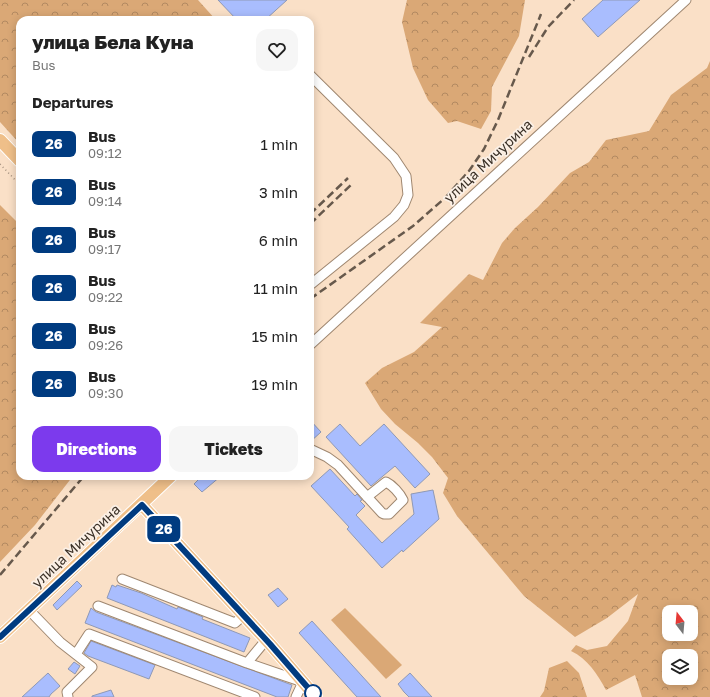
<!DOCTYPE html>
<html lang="en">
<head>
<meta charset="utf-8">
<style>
  :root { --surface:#fff; --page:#f6f6f6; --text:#222; --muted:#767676; --accent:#7c3aed }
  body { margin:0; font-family:"Golos Text",sans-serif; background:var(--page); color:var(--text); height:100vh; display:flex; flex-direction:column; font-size:15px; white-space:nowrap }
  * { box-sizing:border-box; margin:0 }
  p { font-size:13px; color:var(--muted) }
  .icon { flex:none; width:22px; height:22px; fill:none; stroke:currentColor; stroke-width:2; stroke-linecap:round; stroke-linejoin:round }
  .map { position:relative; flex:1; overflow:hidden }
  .panel { position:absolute; left:16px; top:16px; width:298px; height:464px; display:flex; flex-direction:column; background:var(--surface); border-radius:12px; box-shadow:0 2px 10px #0003 }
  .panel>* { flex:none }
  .badge { padding:0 8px; border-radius:6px; font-size:14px; line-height:26px }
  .needle { width:26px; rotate:344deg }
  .controls { position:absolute; left:662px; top:605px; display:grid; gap:8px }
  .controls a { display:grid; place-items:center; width:36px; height:36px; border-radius:8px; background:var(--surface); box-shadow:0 2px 10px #0003; font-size:20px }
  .map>.badge { position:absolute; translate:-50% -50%; box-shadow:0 0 0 2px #fff }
  h2 { padding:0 16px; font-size:15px; line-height:36px }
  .round { display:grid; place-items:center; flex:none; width:42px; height:42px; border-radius:12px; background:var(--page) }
  .head { display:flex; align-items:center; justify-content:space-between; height:68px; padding:0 16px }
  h1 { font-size:19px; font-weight:800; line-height:30px }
  .cta { display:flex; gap:8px; margin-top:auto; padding:8px 16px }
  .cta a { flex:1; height:46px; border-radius:12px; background:var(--accent); color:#fff; font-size:16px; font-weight:800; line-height:46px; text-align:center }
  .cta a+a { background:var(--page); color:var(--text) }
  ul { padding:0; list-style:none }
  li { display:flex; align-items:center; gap:12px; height:48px; padding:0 16px }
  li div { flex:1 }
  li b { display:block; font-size:15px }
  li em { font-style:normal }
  li .badge { min-width:44px; font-weight:700; text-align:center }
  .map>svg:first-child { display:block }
  .forest { fill:url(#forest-crowns); fill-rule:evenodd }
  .park { fill:#daa876 }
  .building { fill:#a9bdfe; stroke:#8f99b5 }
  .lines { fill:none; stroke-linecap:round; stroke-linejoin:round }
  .minor-casing { stroke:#9f8770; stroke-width:11 }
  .major-casing { stroke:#fff; stroke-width:14 }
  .path { stroke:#a18e7c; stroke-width:1.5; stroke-dasharray:1 3; stroke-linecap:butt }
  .minor { stroke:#fff; stroke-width:9 }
  .major { stroke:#efbf89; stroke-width:12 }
  .rail { stroke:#67594c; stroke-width:2.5; stroke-dasharray:8 4; stroke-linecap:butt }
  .line-casing { stroke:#fff; stroke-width:9 }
  .line { stroke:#003b80; stroke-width:6 }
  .stop-dot { fill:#fff; stroke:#003b80; stroke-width:2 }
  .labels { text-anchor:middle; stroke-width:3.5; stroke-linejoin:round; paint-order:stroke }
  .street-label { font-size:14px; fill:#3b3127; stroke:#fbf0e6 }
</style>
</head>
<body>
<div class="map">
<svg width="710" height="697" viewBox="0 0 710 697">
  <defs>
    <pattern id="forest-crowns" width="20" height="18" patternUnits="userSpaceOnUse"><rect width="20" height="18" fill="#daa876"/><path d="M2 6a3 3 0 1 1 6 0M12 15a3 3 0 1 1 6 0" fill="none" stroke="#b28961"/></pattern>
  </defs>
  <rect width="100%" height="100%" fill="#fae0c7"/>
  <path class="forest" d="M0 0H198L216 20H20V89L17 91 20 94V144L0 122Z
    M407 0H525L519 36 492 87 491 111 481 129 457 121 448 123 428 100 413 68 402 22Z
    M710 61V697H642L635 675 606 690C597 674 588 659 571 651L576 645 587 650 607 646 628 621 638 594 607 618 575 637 524 596 457 516 443 493 448 478 432 457 418 443 395 424 381 409 365 383 382 368 414 352 442 327 420 323 469 274 483 280 502 243 515 228 538 207 570 173 589 162 606 140 649 131 671 95 707 68ZM669 612H691V634H669ZM669 656H691V678H669Z
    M0 205 20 225V476H73L35 525 0 562Z
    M567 661 579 673 587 697H540L544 691 549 668Z"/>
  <path class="park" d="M345 608 402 665 386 679 331 620Z"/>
  <path class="building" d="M218 0H287L265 20H237Z
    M603 0H640L598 37 582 19Z
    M310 420 321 432 310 442Z
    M340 424 360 446 384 424 430 474 415 488 395 466 371 486 326 437Z
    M330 469 355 496 357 494 362 500 360 501 365 506 356 515 382 543 414 514 411 494 433 490 439 519 403 552 402 550 382 568 347 529 349 527 311 486Z
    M202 476H221L202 492 194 484Z
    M77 581 82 586 57 610 53 605Z
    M112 585 116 587 117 585 141 593 177 609 178 607 203 617 202 619 250 638 244 652 107 598Z
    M278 588 288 599 278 607 268 595Z
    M91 608 96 612 292 685 288 697H277L85 623Z
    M312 621 333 644 381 697H357L299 633Z
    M91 641 155 665 149 679 88 656 84 653Z
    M74 662 80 666 75 674 68 669Z
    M48 673 60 686 51 694 49 697H22Z
    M410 673 432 697H409L404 692 398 684Z
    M111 690 114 697H92V696Z"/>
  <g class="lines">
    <defs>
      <path id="minor" d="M310 75 394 158 406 176 408 195 404 205 394 217 310 285
        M310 345 686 0
        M310 449 327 457 338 465 382 513 384 514H389L403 500C400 493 392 485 386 482L367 497
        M122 579 235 623 244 615
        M98 606 247 663 303 682 296 697
        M29 610 60 642 92 667 67 692 68 697
        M76 654 89 634 255 697
        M247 663 266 640"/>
      <path id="major" d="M0 140 20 161
        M142 505 270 644 316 697
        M0 637 171 476"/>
    </defs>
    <use href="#minor" class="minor-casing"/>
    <use href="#major" class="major-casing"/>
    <path class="path" d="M0 164 20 185"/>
    <use href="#minor" class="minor"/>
    <use href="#major" class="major"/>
    <path class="rail" d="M529 57 548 27 574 0
      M310 214 348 178
      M310 224 353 183
      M310 299 413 226 445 198 469 171 484 149 498 120 541 14
      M0 575 84 476"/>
  </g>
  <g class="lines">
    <defs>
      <path id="line" d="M0 637 142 505 270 644 316 697"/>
    </defs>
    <use href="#line" class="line-casing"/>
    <use href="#line" class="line"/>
  </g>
  <circle class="stop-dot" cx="313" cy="693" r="8"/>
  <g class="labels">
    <g class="street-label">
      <text transform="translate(488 161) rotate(-43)" y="5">улица Мичурина</text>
      <text transform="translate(76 546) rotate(-43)" y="5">улица Мичурина</text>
    </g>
  </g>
</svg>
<div class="controls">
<a><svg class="needle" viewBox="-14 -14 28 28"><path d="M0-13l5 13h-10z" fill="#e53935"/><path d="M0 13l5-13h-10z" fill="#767676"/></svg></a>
<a><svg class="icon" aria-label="layers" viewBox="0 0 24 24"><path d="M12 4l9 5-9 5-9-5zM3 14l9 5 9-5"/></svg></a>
</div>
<b class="badge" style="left:164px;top:529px;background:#003b80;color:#fff">26</b>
<section class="panel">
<div class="head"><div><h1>улица Бела Куна</h1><p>Bus</p></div><a class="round"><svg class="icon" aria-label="heart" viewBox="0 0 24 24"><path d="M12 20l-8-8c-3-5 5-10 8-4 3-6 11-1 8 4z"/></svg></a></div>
<h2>Departures</h2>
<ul>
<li><span class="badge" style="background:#003b80;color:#fff">26</span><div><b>Bus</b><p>09:12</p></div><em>1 min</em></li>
<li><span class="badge" style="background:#003b80;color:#fff">26</span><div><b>Bus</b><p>09:14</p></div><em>3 min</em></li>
<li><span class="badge" style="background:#003b80;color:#fff">26</span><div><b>Bus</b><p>09:17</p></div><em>6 min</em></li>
<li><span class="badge" style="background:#003b80;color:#fff">26</span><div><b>Bus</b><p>09:22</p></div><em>11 min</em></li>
<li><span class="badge" style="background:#003b80;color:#fff">26</span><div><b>Bus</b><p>09:26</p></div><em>15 min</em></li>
<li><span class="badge" style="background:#003b80;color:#fff">26</span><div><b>Bus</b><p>09:30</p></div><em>19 min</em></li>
</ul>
<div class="cta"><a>Directions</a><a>Tickets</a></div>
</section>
</div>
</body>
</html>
